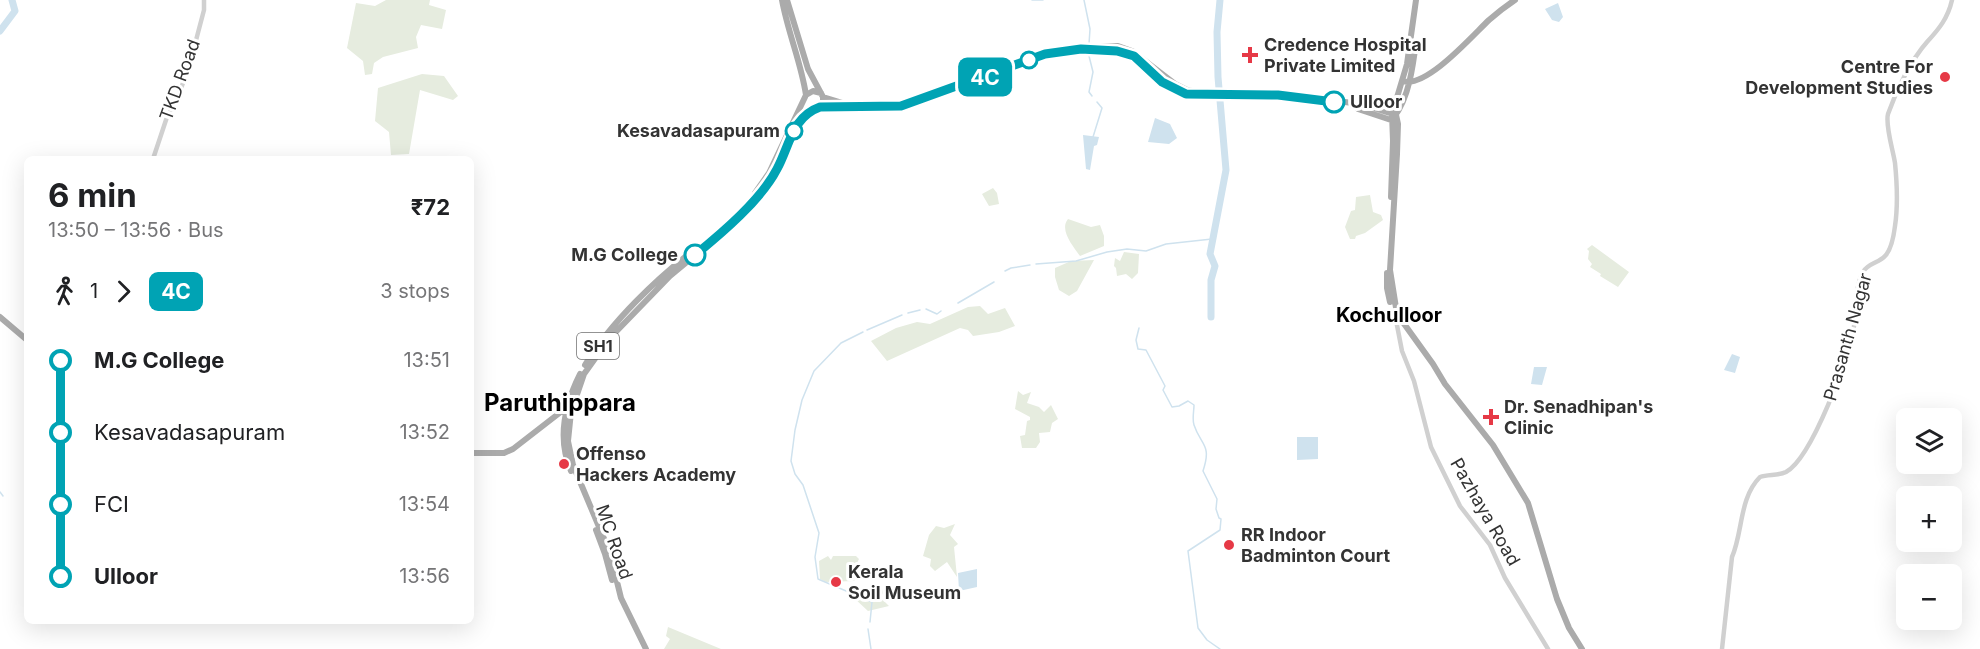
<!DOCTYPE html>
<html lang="en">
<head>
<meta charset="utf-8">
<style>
  :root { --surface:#fff; --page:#f2f2f2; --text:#202124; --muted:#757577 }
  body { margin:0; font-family:Inter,sans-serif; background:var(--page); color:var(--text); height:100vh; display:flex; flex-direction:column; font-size:22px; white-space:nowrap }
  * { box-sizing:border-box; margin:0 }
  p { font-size:20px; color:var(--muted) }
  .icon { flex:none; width:33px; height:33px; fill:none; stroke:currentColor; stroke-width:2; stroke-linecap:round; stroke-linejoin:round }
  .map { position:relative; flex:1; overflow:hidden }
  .details { position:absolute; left:24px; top:156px; width:450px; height:468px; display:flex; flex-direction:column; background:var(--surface); border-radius:9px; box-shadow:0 6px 24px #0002 }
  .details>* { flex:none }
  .badge { padding:0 12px; border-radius:9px; font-size:21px; line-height:39px }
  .fabs { position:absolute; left:1896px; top:408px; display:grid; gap:12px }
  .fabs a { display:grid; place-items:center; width:66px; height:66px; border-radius:9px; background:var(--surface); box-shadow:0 6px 24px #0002; font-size:30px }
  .map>.badge { position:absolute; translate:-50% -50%; box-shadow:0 0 0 3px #fff }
  .legs { display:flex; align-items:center; gap:9px; height:66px; padding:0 24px; font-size:20px }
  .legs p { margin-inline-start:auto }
  .overview { display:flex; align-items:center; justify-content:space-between; height:102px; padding:0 24px }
  h1 { font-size:33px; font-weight:700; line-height:45px }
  ul { padding:0 24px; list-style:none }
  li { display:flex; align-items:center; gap:21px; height:72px; font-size:22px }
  li i { display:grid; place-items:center; width:9px; height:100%; margin:0 8px; background:currentColor }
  li i::after { content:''; width:15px; height:15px; margin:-8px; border:4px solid; border-radius:50%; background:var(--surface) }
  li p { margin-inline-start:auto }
  li:first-child i { background:linear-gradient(#0000 50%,currentColor 0) }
  li:last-child i { background:linear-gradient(currentColor 50%,#0000 0) }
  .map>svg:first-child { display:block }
  .green { fill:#e6ecdf }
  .water { fill:#cfe2ee }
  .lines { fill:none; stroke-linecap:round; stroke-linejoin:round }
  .stream { stroke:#cfe2ee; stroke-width:1.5 }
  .river { stroke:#cfe2ee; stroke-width:7 }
  .minor { stroke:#d0d0d0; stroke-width:4.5 }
  .major { stroke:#ababab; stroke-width:6 }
  .line-1-casing { stroke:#fff; stroke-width:14 }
  .line-1 { stroke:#00a3b4; stroke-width:9 }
  .poi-dot { fill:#e63946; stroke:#fff; stroke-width:2 }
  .stop-1-dot { fill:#fff; stroke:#00a3b4; stroke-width:3 }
  .labels { text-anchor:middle; stroke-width:6; stroke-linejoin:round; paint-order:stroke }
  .shield { fill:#fff; stroke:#707070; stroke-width:1.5 }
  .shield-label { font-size:16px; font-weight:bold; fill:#333 }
  .poi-label { font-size:18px; font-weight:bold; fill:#333; stroke:#fff; text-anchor:start }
  .street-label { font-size:18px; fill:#333; stroke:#fff }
  .stop-label { font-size:18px; font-weight:bold; fill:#333; stroke:#fff; text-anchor:end }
  .neighbourhood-label { font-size:20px; font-weight:bold; fill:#000; stroke:#fff }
  .district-label { font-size:24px; font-weight:bold; fill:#000; stroke:#fff }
</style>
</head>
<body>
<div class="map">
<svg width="1980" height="649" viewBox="0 0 1980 649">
  <rect width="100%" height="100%" fill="#fff"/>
  <path class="green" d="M386 0H430L429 5 446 10 442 29 421 25 416 37 418 48 383 57 374 63 372 74 365 75 363 61 347 48 356 3 375 6Z
    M422 74 444 76 458 96 453 100 420 90 409 154 391 155 389 132 375 121 378 88Z
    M993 188 997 193 999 204 989 206 982 194Z
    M1370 195 1373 212 1381 215 1383 220 1365 233 1356 236 1355 239H1350L1345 227 1351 211 1355 210 1356 197Z
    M1068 219 1091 227 1100 225 1104 236V246L1080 256C1073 246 1059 230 1068 219Z
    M1592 245 1629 272 1618 287 1600 276 1601 274 1590 267 1592 264 1588 259 1589 251 1587 249Z
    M1124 252 1139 254 1138 273 1132 279 1126 274 1117 276 1116 268 1114 266 1115 258 1120 261Z
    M1094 260 1077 291 1069 296 1059 290 1055 277V268L1071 261Z
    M980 306 988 314 1005 308 1015 326 999 332 973 336 968 330 960 328 887 361 871 341 896 328 917 322 930 324 968 307Z
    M1018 391 1023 395 1031 392 1027 403 1039 407 1044 412 1051 405 1058 419 1052 423 1050 432 1039 433 1040 442 1036 448H1022L1020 436 1025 435 1027 421 1030 420V417L1015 409Z
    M955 524 950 535 958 544 954 547 957 577 947 562 935 571 930 566 931 559 923 556 929 535 936 526 944 528Z
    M828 556 831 560 833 556H856L859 559 857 563 860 571 854 581 826 582 820 579 819 561Z
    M882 589 883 593 878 602 883 600 889 606 868 611 854 598C863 593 872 593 882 589Z
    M668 627 721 649H664L670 639 666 636Z"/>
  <path class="water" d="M1558 3 1563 17 1559 22 1552 20 1545 9Z
    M1155 118 1170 124 1177 138 1169 144 1148 142Z
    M1083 135 1099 137 1097 145 1094 146 1090 170 1086 169Z
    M1732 354 1740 357 1735 373 1724 370Z
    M1534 367H1547L1542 385 1531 384Z
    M1297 437H1318V459L1297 460Z
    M977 569V587L959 591 958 573Z"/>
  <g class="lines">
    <path class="stream" d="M1032 0H1043
      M1084 0 1090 29 1089 44
      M1089 56 1093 72 1089 92 1092 96
      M1093 137 1102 108 1097 102
      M1036 264 1076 261 1107 252 1127 249 1146 251 1166 244 1212 239
      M1005 271 1011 268 1030 265
      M958 303 994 282
      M926 309 937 314 941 311
      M908 313 920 310
      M1139 328 1136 340 1138 349 1146 350 1165 386 1163 390 1172 407 1179 406 1188 401 1194 405C1194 411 1192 419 1194 425 1201 446 1212 444 1203 471L1217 499 1216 509 1219 518 1221 519 1220 530 1188 551 1198 628 1207 640 1220 649
      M867 330 902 315
      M863 332 841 343 814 371 802 400 795 430 791 461 795 474 803 485 819 533 815 557 818 579 872 602 870 622
      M0 492 3 496
      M868 629 871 649"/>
    <path class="river" d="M0 31 15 11 12 0
      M1211 317V280L1215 266 1210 254 1226 170 1218 77 1217 32 1220 0"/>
    <path class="minor" d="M153 159 167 117 178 97 190 63 204 10V0
      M1397 314 1395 315 1402 351 1414 381 1431 447 1460 506 1490 545 1505 578 1548 649
      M1722 649 1732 557C1743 532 1739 498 1760 477 1768 474 1778 476 1786 472 1812 458 1850 355 1854 326 1856 309 1855 287 1863 272 1868 263 1879 263 1885 256 1891 250 1894 234 1895 226 1898 206 1897 183 1895 163 1893 150 1885 125 1888 114 1896 91 1911 60 1927 42 1939 29 1948 18 1952 0"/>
    <path class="major" d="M782 0C788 33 801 62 806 95
      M787 0 808 69 823 97V103L820 107
      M1100 50C1111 50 1123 50 1132 56 1156 69 1165 92 1196 96
      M1403 81C1426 89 1473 35 1489 20 1497 13 1506 6 1515 0
      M1209 95 1296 96 1361 104 1396 115 1398 124 1397 154 1390 270 1397 314 1433 364 1445 384 1493 445 1528 503 1557 599 1569 628 1582 649
      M823 97 846 104
      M1353 105 1358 109 1391 120
      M1394 117C1409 98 1413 66 1416 42
      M755 193 769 173 806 95 813 91 821 93
      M1391 197 1393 141 1392 114 1407 64 1416 0
      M1387 273V288L1390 302
      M0 317 27 340
      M585 365C611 322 658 277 698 247
      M471 453H504L513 449 562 411H571
      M571 471C557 439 565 404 580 374
      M596 530 605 554 612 580
      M646 649 621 598 610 553 573 465 568 441 571 412 584 374 609 339 670 276 735 222 776 172 799 121 809 112 820 107 901 106 1045 54 1094 47 1118 46 1132 51 1175 84 1187 90 1212 95"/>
  </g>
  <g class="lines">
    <defs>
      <path id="line-1" d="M695 255C722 233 761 200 777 169 790 145 792 117 820 107L901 106 1045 54 1081 49 1117 51 1134 56 1162 82 1186 94 1278 95 1334 102"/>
    </defs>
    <use href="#line-1" class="line-1-casing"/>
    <use href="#line-1" class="line-1"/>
  </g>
  <g class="poi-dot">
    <path d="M1247 46h6v6h6v6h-6v6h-6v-6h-6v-6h6z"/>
    <circle cx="1945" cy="77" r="6"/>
    <path d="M1488 408h6v6h6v6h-6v6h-6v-6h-6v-6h6z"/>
    <circle cx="564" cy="464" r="6"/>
    <circle cx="1229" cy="545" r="6"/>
    <circle cx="836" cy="582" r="6"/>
  </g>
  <g class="stop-1-dot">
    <circle cx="1029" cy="60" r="8"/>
    <circle cx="1334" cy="102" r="10"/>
    <circle cx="794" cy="131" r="8"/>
    <circle cx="695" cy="255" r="10"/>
  </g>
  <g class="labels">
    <rect class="shield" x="577" y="333" width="42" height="26" rx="4.5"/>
    <g class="shield-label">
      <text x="598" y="352">SH1</text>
    </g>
    <g class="poi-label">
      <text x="1264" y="51">Credence Hospital<tspan x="1264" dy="21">Private Limited</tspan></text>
      <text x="1933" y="73" text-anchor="end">Centre For<tspan x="1933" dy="21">Development Studies</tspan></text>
      <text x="1504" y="413">Dr. Senadhipan's<tspan x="1504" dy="21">Clinic</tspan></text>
      <text x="576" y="460">Offenso<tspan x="576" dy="21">Hackers Academy</tspan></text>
      <text x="1241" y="541">RR Indoor<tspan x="1241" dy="21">Badminton Court</tspan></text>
      <text x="848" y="578">Kerala<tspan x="848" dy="21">Soil Museum</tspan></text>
    </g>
    <g class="street-label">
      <text transform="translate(180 80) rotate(-70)" y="6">TKD Road</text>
      <text transform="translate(1848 337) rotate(-74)" y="6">Prasanth Nagar</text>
      <text transform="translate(1485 512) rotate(60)" y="6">Pazhaya Road</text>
      <text transform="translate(614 542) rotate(71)" y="6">MC Road</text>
    </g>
    <g class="stop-label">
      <text x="1350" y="108" text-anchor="start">Ulloor</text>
      <text x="780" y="137">Kesavadasapuram</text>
      <text x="678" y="261">M.G College</text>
    </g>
    <g class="neighbourhood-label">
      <text x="1389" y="322">Kochulloor</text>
    </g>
    <g class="district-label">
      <text x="560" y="411">Paruthippara</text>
    </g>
  </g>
</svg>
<div class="fabs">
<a><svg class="icon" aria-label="layers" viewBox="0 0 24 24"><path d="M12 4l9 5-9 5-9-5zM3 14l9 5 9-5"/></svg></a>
<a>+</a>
<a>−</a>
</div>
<b class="badge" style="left:985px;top:77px;background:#00a3b4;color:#fff">4C</b>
<section class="details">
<div class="overview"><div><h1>6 min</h1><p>13:50 – 13:56 · Bus</p></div><b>₹72</b></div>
<div class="legs"><svg class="icon" aria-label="walk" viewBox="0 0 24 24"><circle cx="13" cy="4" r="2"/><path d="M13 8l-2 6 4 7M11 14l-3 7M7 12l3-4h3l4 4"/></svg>1<svg class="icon" aria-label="forward" viewBox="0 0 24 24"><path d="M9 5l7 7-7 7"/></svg><b class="badge" style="background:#00a3b4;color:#fff">4C</b><p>3 stops</p></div>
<ul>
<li><i style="color:#00a3b4"></i><b>M.G College</b><p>13:51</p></li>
<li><i style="color:#00a3b4"></i><span>Kesavadasapuram</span><p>13:52</p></li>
<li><i style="color:#00a3b4"></i><span>FCI</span><p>13:54</p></li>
<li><i style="color:#00a3b4"></i><b>Ulloor</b><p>13:56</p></li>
</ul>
</section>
</div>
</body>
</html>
